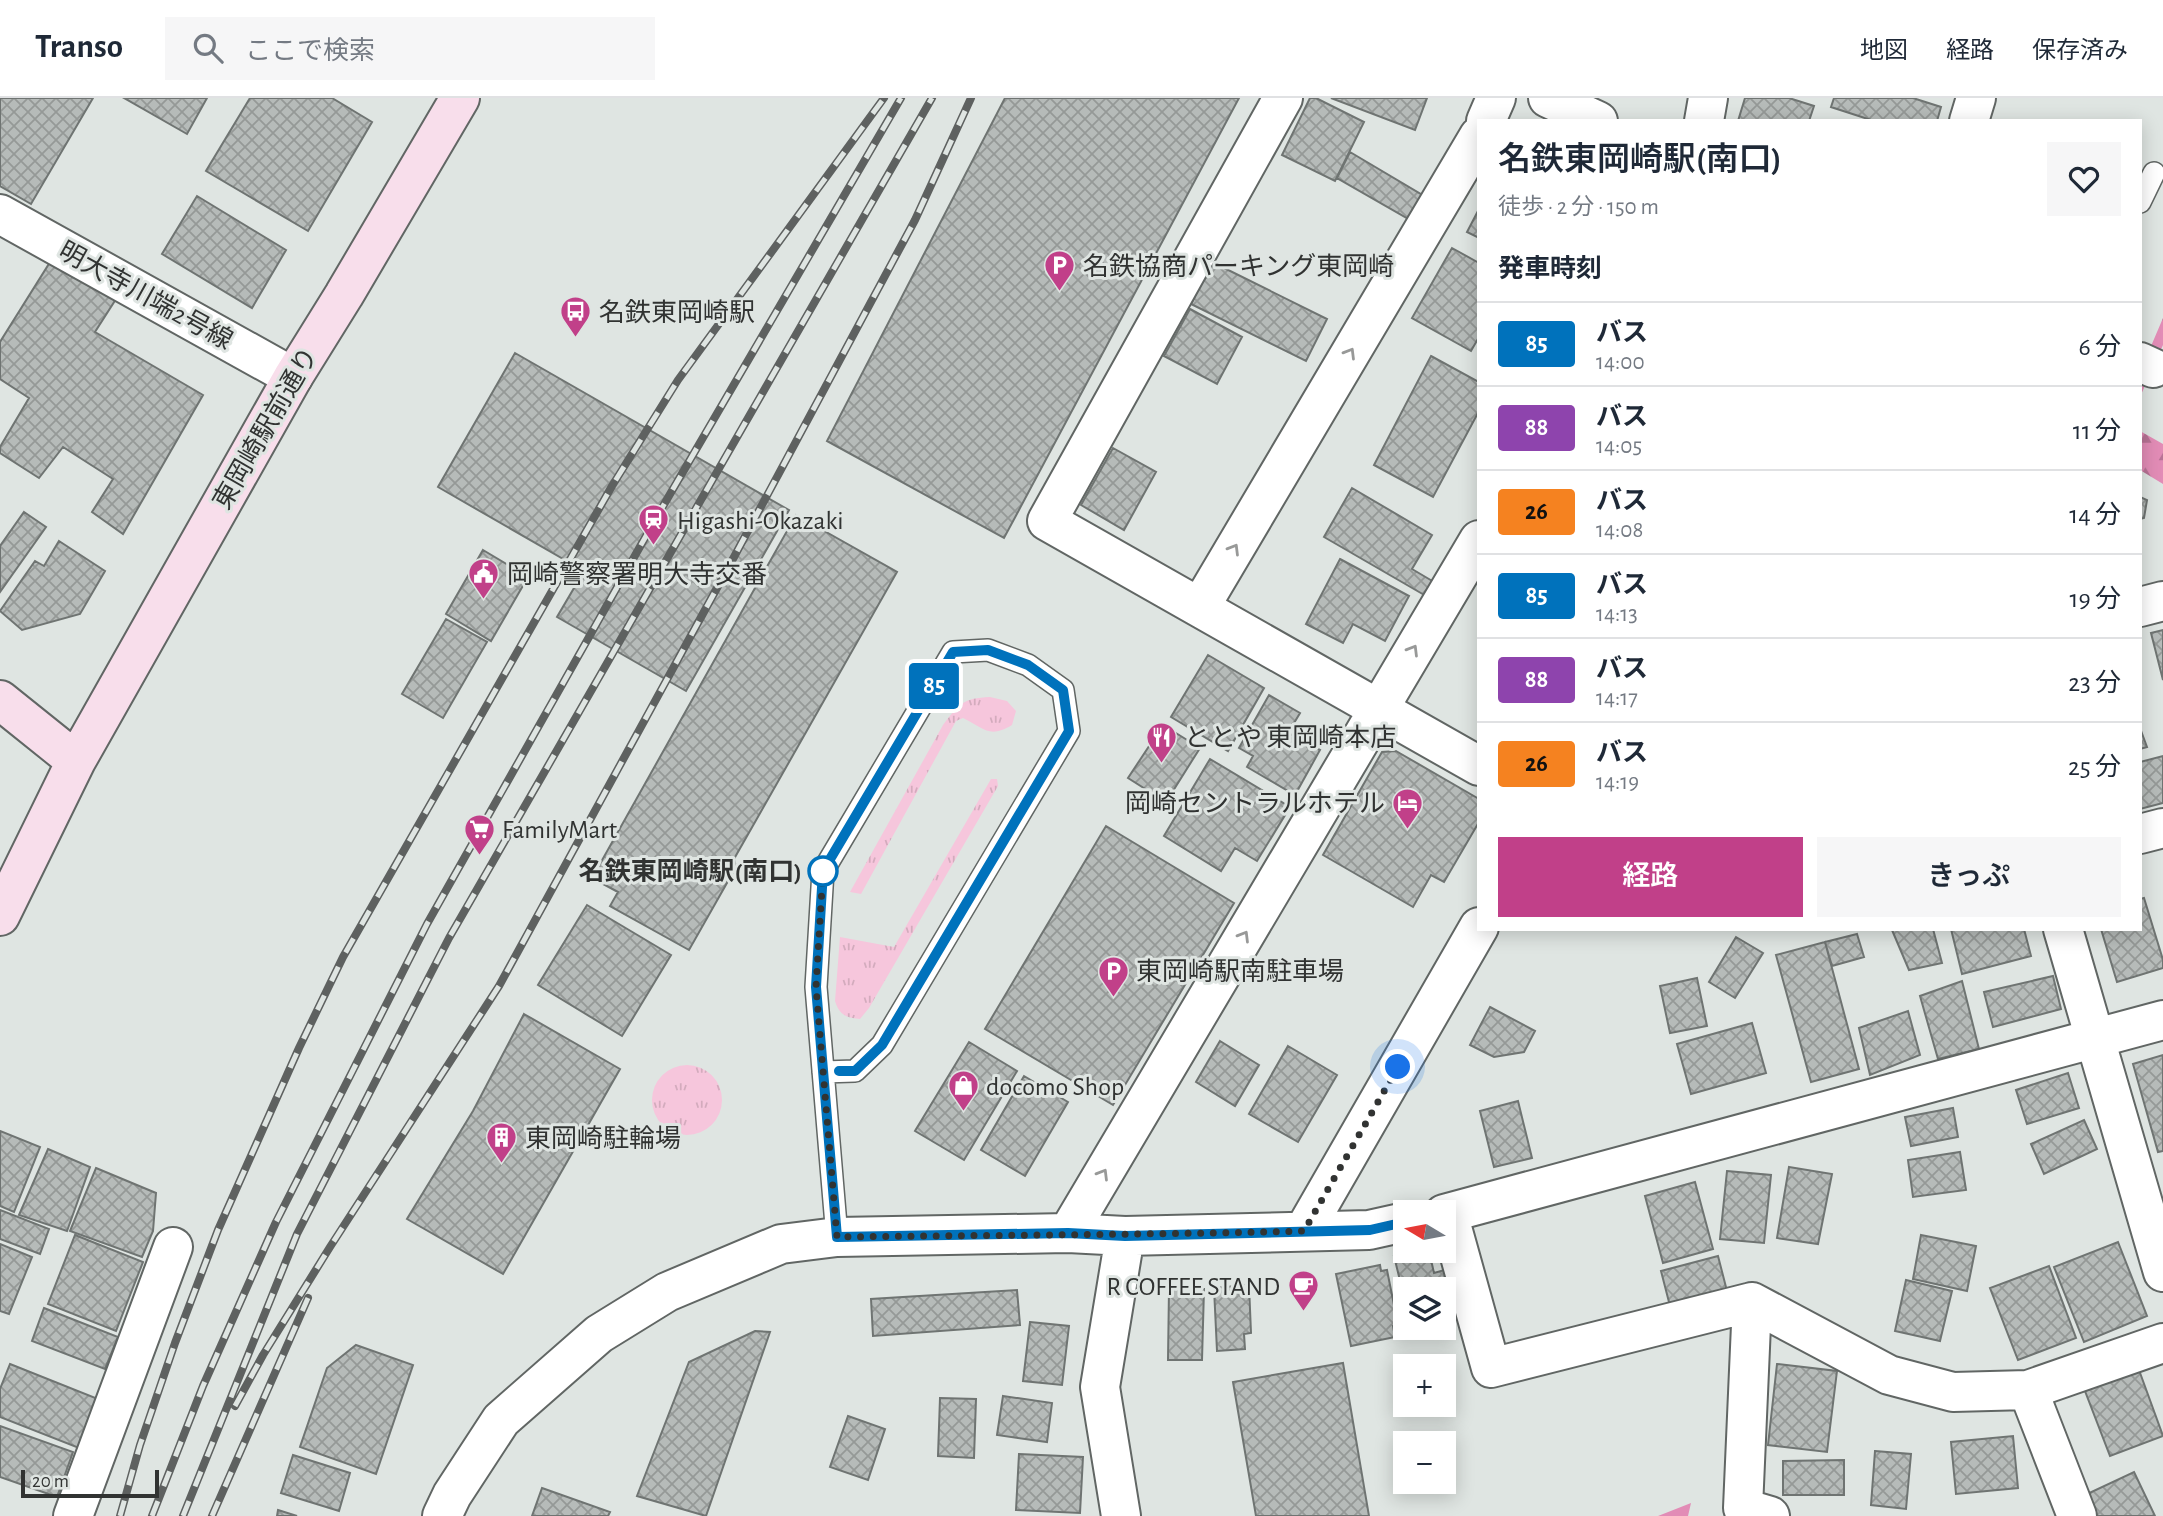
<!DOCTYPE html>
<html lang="ja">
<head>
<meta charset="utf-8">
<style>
  :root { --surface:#fff; --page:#f6f6f7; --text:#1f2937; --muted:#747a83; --line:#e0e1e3; --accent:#c14089 }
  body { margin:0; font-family:"Alegreya Sans","Noto Sans JP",sans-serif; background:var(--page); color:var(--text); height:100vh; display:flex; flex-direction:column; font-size:26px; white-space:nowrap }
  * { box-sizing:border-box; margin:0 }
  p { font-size:23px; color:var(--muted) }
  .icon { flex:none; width:38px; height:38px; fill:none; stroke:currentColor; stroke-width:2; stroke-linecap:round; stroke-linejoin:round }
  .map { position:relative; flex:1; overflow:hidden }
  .sheet { position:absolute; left:1477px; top:21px; width:665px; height:812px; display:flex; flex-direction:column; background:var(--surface); border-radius:0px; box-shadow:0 4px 18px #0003 }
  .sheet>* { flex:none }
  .badge { padding:0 14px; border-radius:5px; font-size:24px; line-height:46px }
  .needle { width:46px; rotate:280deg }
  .tools { position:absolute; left:1393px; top:1102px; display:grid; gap:14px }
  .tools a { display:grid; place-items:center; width:63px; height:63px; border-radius:0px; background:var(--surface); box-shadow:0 4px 18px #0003; font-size:35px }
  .scale { position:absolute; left:21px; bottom:18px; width:138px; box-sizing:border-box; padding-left:7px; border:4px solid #313332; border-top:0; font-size:19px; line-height:24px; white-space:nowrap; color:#313332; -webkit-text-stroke:5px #dfe5e2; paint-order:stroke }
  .you { position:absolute; width:35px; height:35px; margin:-18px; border:5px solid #fff; border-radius:50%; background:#1a73e8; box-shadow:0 0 0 10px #1a73e833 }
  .map>.badge { position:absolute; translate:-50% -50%; box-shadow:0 0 0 4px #fff }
  h2 { padding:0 21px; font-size:26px; line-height:63px }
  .round { display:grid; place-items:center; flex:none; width:74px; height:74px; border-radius:0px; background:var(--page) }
  .headline { display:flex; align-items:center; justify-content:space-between; height:119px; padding:0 21px }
  h1 { font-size:33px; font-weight:600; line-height:52px }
  .button { display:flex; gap:14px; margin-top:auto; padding:14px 21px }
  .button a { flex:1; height:80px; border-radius:0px; background:var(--accent); color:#fff; font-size:28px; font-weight:600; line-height:80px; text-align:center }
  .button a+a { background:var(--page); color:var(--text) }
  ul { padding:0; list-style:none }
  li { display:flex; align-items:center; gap:21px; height:84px; padding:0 21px; border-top:2px solid var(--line) }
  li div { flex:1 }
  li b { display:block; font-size:26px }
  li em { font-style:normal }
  li .badge { min-width:77px; font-weight:700; text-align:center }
  header { display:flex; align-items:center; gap:42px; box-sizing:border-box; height:98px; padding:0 35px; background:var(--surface); border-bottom:2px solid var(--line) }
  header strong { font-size:33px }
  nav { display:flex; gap:38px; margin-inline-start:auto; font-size:24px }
  .search { width:490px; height:63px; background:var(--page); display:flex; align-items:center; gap:18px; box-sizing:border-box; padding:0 24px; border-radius:0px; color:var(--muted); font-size:26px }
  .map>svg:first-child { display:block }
  .grass { fill:url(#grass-tufts) }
  .forest { fill:url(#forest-firs) }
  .building { fill:url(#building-cross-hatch); stroke:#6f7472; stroke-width:2 }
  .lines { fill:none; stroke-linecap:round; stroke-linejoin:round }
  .lane-casing { stroke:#616664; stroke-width:24 }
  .street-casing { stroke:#616664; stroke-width:42 }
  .secondary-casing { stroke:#616664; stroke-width:42 }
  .lane { stroke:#fff; stroke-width:21 }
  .street { stroke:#fff; stroke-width:38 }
  .secondary { stroke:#f8deeb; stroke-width:38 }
  .rail-casing { stroke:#5e6160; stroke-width:8 }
  .rail { stroke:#dfe5e2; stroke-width:5; stroke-dasharray:16; stroke-linecap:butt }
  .oneway { stroke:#989998 }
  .line-casing { stroke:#fff; stroke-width:16 }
  .line { stroke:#0072bc; stroke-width:10 }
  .walk { stroke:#313332; stroke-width:7; stroke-dasharray:0 12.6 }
  .stop-dot { fill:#fff; stroke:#0072bc; stroke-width:3.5 }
  .labels { text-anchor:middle; stroke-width:6; stroke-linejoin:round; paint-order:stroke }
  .poi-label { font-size:26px; fill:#313332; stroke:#dfe5e2; text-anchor:start }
  .street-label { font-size:26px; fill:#313332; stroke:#dfe5e2 }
  .stop-label { font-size:26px; font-weight:bold; fill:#313332; stroke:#dfe5e2; text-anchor:end }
</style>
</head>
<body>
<header>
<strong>Transo</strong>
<div class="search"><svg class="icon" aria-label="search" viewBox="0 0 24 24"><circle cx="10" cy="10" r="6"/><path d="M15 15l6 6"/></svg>ここで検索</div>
<nav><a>地図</a><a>経路</a><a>保存済み</a></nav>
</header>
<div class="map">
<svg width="2163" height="1418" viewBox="0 0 2163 1418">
  <defs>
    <pattern id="grass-tufts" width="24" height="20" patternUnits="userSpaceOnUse" patternTransform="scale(1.75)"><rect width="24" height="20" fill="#f6c6dc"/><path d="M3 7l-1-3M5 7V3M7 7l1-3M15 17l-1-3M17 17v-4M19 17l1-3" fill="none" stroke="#d3abbd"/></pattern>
    <pattern id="forest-firs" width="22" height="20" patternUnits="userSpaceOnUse" patternTransform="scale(1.75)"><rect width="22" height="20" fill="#e28cb6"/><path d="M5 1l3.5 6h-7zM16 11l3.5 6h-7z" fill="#b87395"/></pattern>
    <pattern id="building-cross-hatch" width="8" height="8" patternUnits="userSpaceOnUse" patternTransform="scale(1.75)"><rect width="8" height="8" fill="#b6bbb9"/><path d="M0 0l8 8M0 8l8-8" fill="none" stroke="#959997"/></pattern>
  </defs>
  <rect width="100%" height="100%" fill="#dfe5e2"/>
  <path class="grass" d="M990 599 1007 603 1016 613 1012 627C989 641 984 630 963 620L956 623 861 796 850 794 943 627C959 606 963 600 990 599Z
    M991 681H997L998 688 869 910 860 921C847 920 839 917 835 903L840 839 894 849Z
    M652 1002a35 35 0 1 1 70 0a35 35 0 1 1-70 0Z"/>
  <path class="forest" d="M2163 220V247L2140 299V274Z
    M2140 333 2163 346V386L2140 372Z
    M1691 1405 1688 1418H1658Z"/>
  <path class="building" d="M0 0H93L31 106 0 88Z
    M124 0H207L187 36Z
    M250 0H332L372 24 308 133 206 73Z
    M1005 0H1239L1004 440 827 343Z
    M1310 0H1316L1364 24 1335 83 1282 57Z
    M1331 0H1427L1415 32Z
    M1745 0H1789L1814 8 1809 23H1738Z
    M1834 0H1913L1941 9 1937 23H1874L1831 9Z
    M1350 54 1424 98 1412 123 1337 80Z
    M197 98 286 152 252 210 162 156Z
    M1479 111V140L1467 134Z
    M1452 150 1479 165V239L1471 253 1412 220Z
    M52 161 116 201 95 234 203 297 123 436 92 414 113 381 63 349 39 380 0 355V349L29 300 0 281V244Z
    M1212 164 1327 221 1306 263 1191 206Z
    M1190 211 1242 239 1217 286 1164 258Z
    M515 255 789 412 686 593 557 519 584 473 438 389Z
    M1431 258 1479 284V313L1433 399 1374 367Z
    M1113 350 1156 374 1124 432 1081 407Z
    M1352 390 1432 437 1412 471 1434 484 1426 498 1324 439Z
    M2140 399 2147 402 2144 420 2140 421Z
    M24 414 46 429 0 494V448Z
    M796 417 897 474 734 761 736 769 689 852 610 808 618 794 592 780Z
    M59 443 105 473 80 516 22 532 0 513 35 463 44 468Z
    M483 452 528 479 491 543 446 516Z
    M1340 461 1409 498 1385 543 1353 526 1343 545 1306 526Z
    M446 521 487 544 443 620 402 596Z
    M2163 532V582L2151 535Z
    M1208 557 1264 590 1228 653 1171 619Z
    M1269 597 1300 615 1288 635 1320 652 1295 697 1247 669 1253 658 1239 650Z
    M1163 627 1200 650 1166 704 1128 680Z
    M2140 630 2147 649 2140 651Z
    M1396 653 1479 701V724L1444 784 1431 777 1413 809 1323 757 1382 654Z
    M2163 658V705L2140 711V664Z
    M1210 661 1290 709 1257 763 1235 750 1221 773 1164 738Z
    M1106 728 1234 805 1113 1007 985 931Z
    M2144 800 2163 862V870L2117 884 2101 831H2140V801Z
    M587 807 671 857 622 938 538 887Z
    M1895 831H1933L1942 865 1909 872 1892 832Z
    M1951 831H2024L2031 858 1962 876Z
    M1857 836 1864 859 1832 868 1825 844Z
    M1736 839 1763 855 1735 900 1709 884Z
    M1825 844 1859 971 1811 984 1776 857Z
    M2053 878 2061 911 1993 929 1984 894Z
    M1697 880 1707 928 1670 935 1660 888Z
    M1962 883 1979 951 1938 961 1920 898Z
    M1490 909 1535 933 1524 954 1494 959 1470 947Z
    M1908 913 1920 957 1870 977 1859 930Z
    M524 916 620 971 503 1176 407 1121 473 1013Z
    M1752 925 1766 975 1691 996 1677 946Z
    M1220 943 1259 967 1235 1008 1196 984Z
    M969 944 1017 973 964 1062 915 1033Z
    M1288 948 1337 977 1298 1044 1249 1016Z
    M2163 957V1053L2158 1054 2133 966Z
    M2068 975 2079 1010 2027 1026 2016 992Z
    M1024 978 1068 1004 1025 1078 981 1052Z
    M1518 1003 1532 1060 1494 1069 1480 1013Z
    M1953 1010 1958 1039 1911 1048 1905 1019Z
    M2084 1022 2097 1051 2044 1076 2031 1046Z
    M0 1033 40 1049 14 1114 0 1108Z
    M48 1051 90 1069 67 1133 19 1117Z
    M1960 1054 1966 1092 1913 1099 1908 1062Z
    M1789 1069 1832 1076 1818 1146 1777 1140Z
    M96 1070 156 1095 153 1133 142 1159 70 1133Z
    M1727 1073 1771 1077 1764 1145 1720 1141Z
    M1695 1084 1713 1151 1663 1165 1645 1098Z
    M0 1112 49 1131 40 1156 0 1141Z
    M75 1137 143 1164 116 1233 48 1206Z
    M1921 1137 1976 1148 1967 1193 1913 1181Z
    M2118 1144 2147 1218 2084 1244 2054 1169Z
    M0 1146 32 1159 9 1216 0 1213Z
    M1410 1153H1429L1434 1175 1448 1171 1457 1206 1444 1209V1192H1405V1203L1394 1158Z
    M1718 1158 1727 1193 1670 1208 1661 1173Z
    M1380 1167 1381 1173 1387 1172 1398 1227 1393 1228 1395 1239 1351 1248 1336 1176Z
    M2049 1168 2076 1240 2018 1262 1990 1190Z
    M1906 1182 1952 1193 1940 1243 1895 1233Z
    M1249 1187 1251 1235 1244 1236 1245 1251 1217 1253 1214 1190Z
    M1169 1191H1204L1202 1262H1168Z
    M1017 1192 1020 1227 873 1238 871 1201Z
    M44 1210 118 1239 105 1271 32 1243Z
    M1030 1224 1069 1228 1062 1287 1023 1283Z
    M755 1233 770 1234 706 1418 637 1398 689 1264Z
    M356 1247 413 1267 376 1376 300 1349 327 1270Z
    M1343 1265 1369 1418H1256L1233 1284Z
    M10 1266 98 1301 79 1350 0 1319V1291Z
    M1777 1266 1837 1273 1827 1354 1768 1347Z
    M2139 1272 2163 1338 2110 1358 2085 1293Z
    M1003 1298 1052 1305 1047 1344 997 1337Z
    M940 1300 976 1301 974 1360 938 1358Z
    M848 1318 885 1331 868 1382 830 1369Z
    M0 1328 73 1354 57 1399 0 1379Z
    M2013 1338 2018 1390 1956 1396 1951 1344Z
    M1875 1353 1911 1356 1906 1411 1871 1407Z
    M1019 1356 1083 1359 1080 1415 1016 1412Z
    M293 1357 350 1375 339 1413 281 1395Z
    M1844 1362V1397H1783V1363Z
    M2134 1374 2155 1418H2095L2085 1397Z
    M542 1390 610 1414 608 1418H532Z
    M278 1412 297 1418H277Z"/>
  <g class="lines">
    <defs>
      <path id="lane" d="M2140 104 2154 75
        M823 974 855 973 882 947 1069 633 1063 592 1028 567 988 552 953 554 823 773 816 889 837 1139"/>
      <path id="street" d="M1283 0 1047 423 1479 668
        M1548 0 1598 23
        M1486 23 1496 0
        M1704 23 1708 0
        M1969 23 1976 0
        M0 116 293 279
        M2140 264 2153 270
        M1200 509 1479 38
        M2140 509 2163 503
        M2140 736 2163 730
        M2063 831 2163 1174
        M1448 1115 1491 1270 1752 1204 1889 1277 1953 1294 2028 1292 2163 1245
        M1444 1116 2163 922
        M1304 1133 1479 829
        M1068 1135 1479 442
        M1752 1204 1743 1410 1770 1418
        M2028 1292 2077 1418
        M73 1418 173 1149
        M442 1418 452 1397 501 1322 599 1236 667 1194 781 1146 837 1139 1068 1135 1125 1138 1369 1132 1405 1124
        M1121 1418 1100 1289 1125 1138"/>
      <path id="secondary" d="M0 602 76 663
        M0 818 76 663 293 279 344 197 460 0"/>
    </defs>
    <use href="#lane" class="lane-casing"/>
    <use href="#street" class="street-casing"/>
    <use href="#secondary" class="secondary-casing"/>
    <use href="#lane" class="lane"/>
    <use href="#street" class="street"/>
    <use href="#secondary" class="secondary"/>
    <defs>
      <path id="rail" d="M235 1308 263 1257 330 1149 499 888 734 459 915 122 971 0
        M120 1418 140 1347 175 1245 218 1132 299 950 343 859 612 388 678 282 884 0
        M152 1418 203 1288 276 1124 427 826 659 415 901 0
        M183 1418 297 1136 449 840 932 0
        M212 1418 308 1200"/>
    </defs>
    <use href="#rail" class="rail-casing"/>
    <use href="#rail" class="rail"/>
  </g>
  <defs><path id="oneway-chevron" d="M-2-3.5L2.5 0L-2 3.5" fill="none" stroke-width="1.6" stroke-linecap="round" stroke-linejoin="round" transform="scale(1.75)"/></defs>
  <g class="oneway">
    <use href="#oneway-chevron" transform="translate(1350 255) rotate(-59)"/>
    <use href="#oneway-chevron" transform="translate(1234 451) rotate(-59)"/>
    <use href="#oneway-chevron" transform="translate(1413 552) rotate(-59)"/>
    <use href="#oneway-chevron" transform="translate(1244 838) rotate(-59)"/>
    <use href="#oneway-chevron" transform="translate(1103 1076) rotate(-59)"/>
  </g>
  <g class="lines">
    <defs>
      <path id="line" d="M839 973H855L882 947 1069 633 1063 592 1028 567 988 552 953 554 823 773 816 889 837 1139 1068 1135 1125 1138 1370 1132 1405 1124"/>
    </defs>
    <use href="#line" class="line-casing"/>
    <use href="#line" class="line"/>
    <path class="walk" d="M823 773 816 889 837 1139C993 1137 1148 1137 1304 1133L1398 969"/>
  </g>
  <defs>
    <symbol id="parking-pin" viewBox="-11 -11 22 30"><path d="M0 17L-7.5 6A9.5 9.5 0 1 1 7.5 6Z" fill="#c14089" stroke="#dfe5e2"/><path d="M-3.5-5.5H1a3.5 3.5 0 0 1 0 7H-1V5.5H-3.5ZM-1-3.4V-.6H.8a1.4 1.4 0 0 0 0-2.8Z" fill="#fff"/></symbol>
    <symbol id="bus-pin" viewBox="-11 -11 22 30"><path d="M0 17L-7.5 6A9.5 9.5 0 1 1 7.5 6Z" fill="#c14089" stroke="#dfe5e2"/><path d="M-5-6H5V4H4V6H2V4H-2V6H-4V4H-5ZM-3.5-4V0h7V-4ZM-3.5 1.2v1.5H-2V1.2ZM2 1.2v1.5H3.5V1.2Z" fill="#fff"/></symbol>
    <symbol id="station-pin" viewBox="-11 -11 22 30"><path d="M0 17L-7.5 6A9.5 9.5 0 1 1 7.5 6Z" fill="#c14089" stroke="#dfe5e2"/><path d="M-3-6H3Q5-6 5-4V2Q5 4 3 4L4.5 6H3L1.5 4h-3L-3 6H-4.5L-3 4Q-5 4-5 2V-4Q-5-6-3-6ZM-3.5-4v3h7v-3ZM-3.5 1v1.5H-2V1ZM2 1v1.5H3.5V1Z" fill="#fff"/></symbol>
    <symbol id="civic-pin" viewBox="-11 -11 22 30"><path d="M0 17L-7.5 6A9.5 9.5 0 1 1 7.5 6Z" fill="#c14089" stroke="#dfe5e2"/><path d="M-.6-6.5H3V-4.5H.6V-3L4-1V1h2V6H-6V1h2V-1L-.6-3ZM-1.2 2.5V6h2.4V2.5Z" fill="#fff"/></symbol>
    <symbol id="restaurant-pin" viewBox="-11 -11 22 30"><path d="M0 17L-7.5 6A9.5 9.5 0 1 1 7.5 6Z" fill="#c14089" stroke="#dfe5e2"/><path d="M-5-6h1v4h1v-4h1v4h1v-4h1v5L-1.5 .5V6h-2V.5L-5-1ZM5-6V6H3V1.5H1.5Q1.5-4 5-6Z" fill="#fff"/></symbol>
    <symbol id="hotel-pin" viewBox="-11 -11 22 30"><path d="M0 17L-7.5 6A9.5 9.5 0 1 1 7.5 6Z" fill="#c14089" stroke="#dfe5e2"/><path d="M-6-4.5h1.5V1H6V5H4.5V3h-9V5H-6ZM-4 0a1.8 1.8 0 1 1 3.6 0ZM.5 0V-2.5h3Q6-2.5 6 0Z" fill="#fff"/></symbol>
    <symbol id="supermarket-pin" viewBox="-11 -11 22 30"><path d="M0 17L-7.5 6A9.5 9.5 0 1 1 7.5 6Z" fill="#c14089" stroke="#dfe5e2"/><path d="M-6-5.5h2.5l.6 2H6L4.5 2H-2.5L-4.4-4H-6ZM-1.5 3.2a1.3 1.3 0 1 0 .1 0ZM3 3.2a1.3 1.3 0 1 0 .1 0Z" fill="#fff"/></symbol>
    <symbol id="shop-pin" viewBox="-11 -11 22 30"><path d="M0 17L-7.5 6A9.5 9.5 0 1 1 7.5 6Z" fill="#c14089" stroke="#dfe5e2"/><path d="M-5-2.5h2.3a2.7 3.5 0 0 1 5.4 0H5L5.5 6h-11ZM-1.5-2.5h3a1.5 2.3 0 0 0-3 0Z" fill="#fff"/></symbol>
    <symbol id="building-pin" viewBox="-11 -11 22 30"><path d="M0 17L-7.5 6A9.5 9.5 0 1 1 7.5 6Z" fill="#c14089" stroke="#dfe5e2"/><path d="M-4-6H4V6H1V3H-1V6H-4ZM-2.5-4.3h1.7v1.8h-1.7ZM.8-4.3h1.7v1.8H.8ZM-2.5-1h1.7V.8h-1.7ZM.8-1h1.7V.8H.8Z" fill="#fff"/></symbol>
    <symbol id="cafe-pin" viewBox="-11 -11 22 30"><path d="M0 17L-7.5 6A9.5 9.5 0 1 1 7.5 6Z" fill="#c14089" stroke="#dfe5e2"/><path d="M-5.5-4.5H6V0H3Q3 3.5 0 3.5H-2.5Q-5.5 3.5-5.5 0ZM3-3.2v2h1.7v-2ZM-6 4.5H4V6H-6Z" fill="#fff"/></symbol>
  </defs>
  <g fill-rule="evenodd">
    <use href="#parking-pin" x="1042" y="150" width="35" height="47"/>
    <use href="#bus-pin" x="558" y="196" width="35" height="47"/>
    <use href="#station-pin" x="636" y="404" width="35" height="47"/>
    <use href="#civic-pin" x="466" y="458" width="35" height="47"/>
    <use href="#restaurant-pin" x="1144" y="622" width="35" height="47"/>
    <use href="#hotel-pin" x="1390" y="688" width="35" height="47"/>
    <use href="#supermarket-pin" x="462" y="714" width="35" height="47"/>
    <use href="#parking-pin" x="1096" y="856" width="35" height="47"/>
    <use href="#shop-pin" x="946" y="970" width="35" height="47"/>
    <use href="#building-pin" x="484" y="1022" width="35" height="47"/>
    <use href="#cafe-pin" x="1286" y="1170" width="35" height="47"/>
  </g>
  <circle class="stop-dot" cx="823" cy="773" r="14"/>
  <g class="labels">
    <g class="poi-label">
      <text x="1083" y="177">名鉄協商パーキング東岡崎</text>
      <text x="599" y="223">名鉄東岡崎駅</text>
      <text x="677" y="431">Higashi-Okazaki</text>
      <text x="507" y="485">岡崎警察署明大寺交番</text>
      <text x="1184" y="648">ととや 東岡崎本店</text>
      <text x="1385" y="714" text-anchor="end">岡崎セントラルホテル</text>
      <text x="502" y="740">FamilyMart</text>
      <text x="1136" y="882">東岡崎駅南駐車場</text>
      <text x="986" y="997">docomo Shop</text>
      <text x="525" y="1049">東岡崎駐輪場</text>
      <text x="1280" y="1197" text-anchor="end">R COFFEE STAND</text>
    </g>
    <g class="street-label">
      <text transform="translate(146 197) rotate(29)" y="9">明大寺川端2号線</text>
      <text transform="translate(265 330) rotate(-60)" y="9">東岡崎駅前通り</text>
    </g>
    <g class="stop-label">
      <text x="802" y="782">名鉄東岡崎駅(南口)</text>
    </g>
  </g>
</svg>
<div class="tools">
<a><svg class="needle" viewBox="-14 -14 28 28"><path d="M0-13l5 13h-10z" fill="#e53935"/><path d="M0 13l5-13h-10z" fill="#747a83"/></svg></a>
<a><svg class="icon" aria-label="layers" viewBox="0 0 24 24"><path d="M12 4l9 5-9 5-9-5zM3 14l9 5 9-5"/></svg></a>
<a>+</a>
<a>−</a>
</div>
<div class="scale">20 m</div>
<div class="you" style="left:1398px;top:969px"></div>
<b class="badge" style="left:934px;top:588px;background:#0072bc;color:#fff">85</b>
<section class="sheet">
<div class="headline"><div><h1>名鉄東岡崎駅(南口)</h1><p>徒歩 · 2 分 · 150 m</p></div><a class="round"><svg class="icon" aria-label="heart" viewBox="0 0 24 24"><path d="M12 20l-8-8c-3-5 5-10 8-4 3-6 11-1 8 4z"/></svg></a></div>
<h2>発車時刻</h2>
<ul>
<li><span class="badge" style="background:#0072bc;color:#fff">85</span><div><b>バス</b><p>14:00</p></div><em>6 分</em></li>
<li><span class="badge" style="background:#8e44ad;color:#fff">88</span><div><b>バス</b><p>14:05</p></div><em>11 分</em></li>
<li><span class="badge" style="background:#f58220;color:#111">26</span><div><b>バス</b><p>14:08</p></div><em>14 分</em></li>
<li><span class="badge" style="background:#0072bc;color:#fff">85</span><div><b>バス</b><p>14:13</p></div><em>19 分</em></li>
<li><span class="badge" style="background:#8e44ad;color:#fff">88</span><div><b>バス</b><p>14:17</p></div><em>23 分</em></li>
<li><span class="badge" style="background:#f58220;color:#111">26</span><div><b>バス</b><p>14:19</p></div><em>25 分</em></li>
</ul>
<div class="button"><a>経路</a><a>きっぷ</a></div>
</section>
</div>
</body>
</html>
